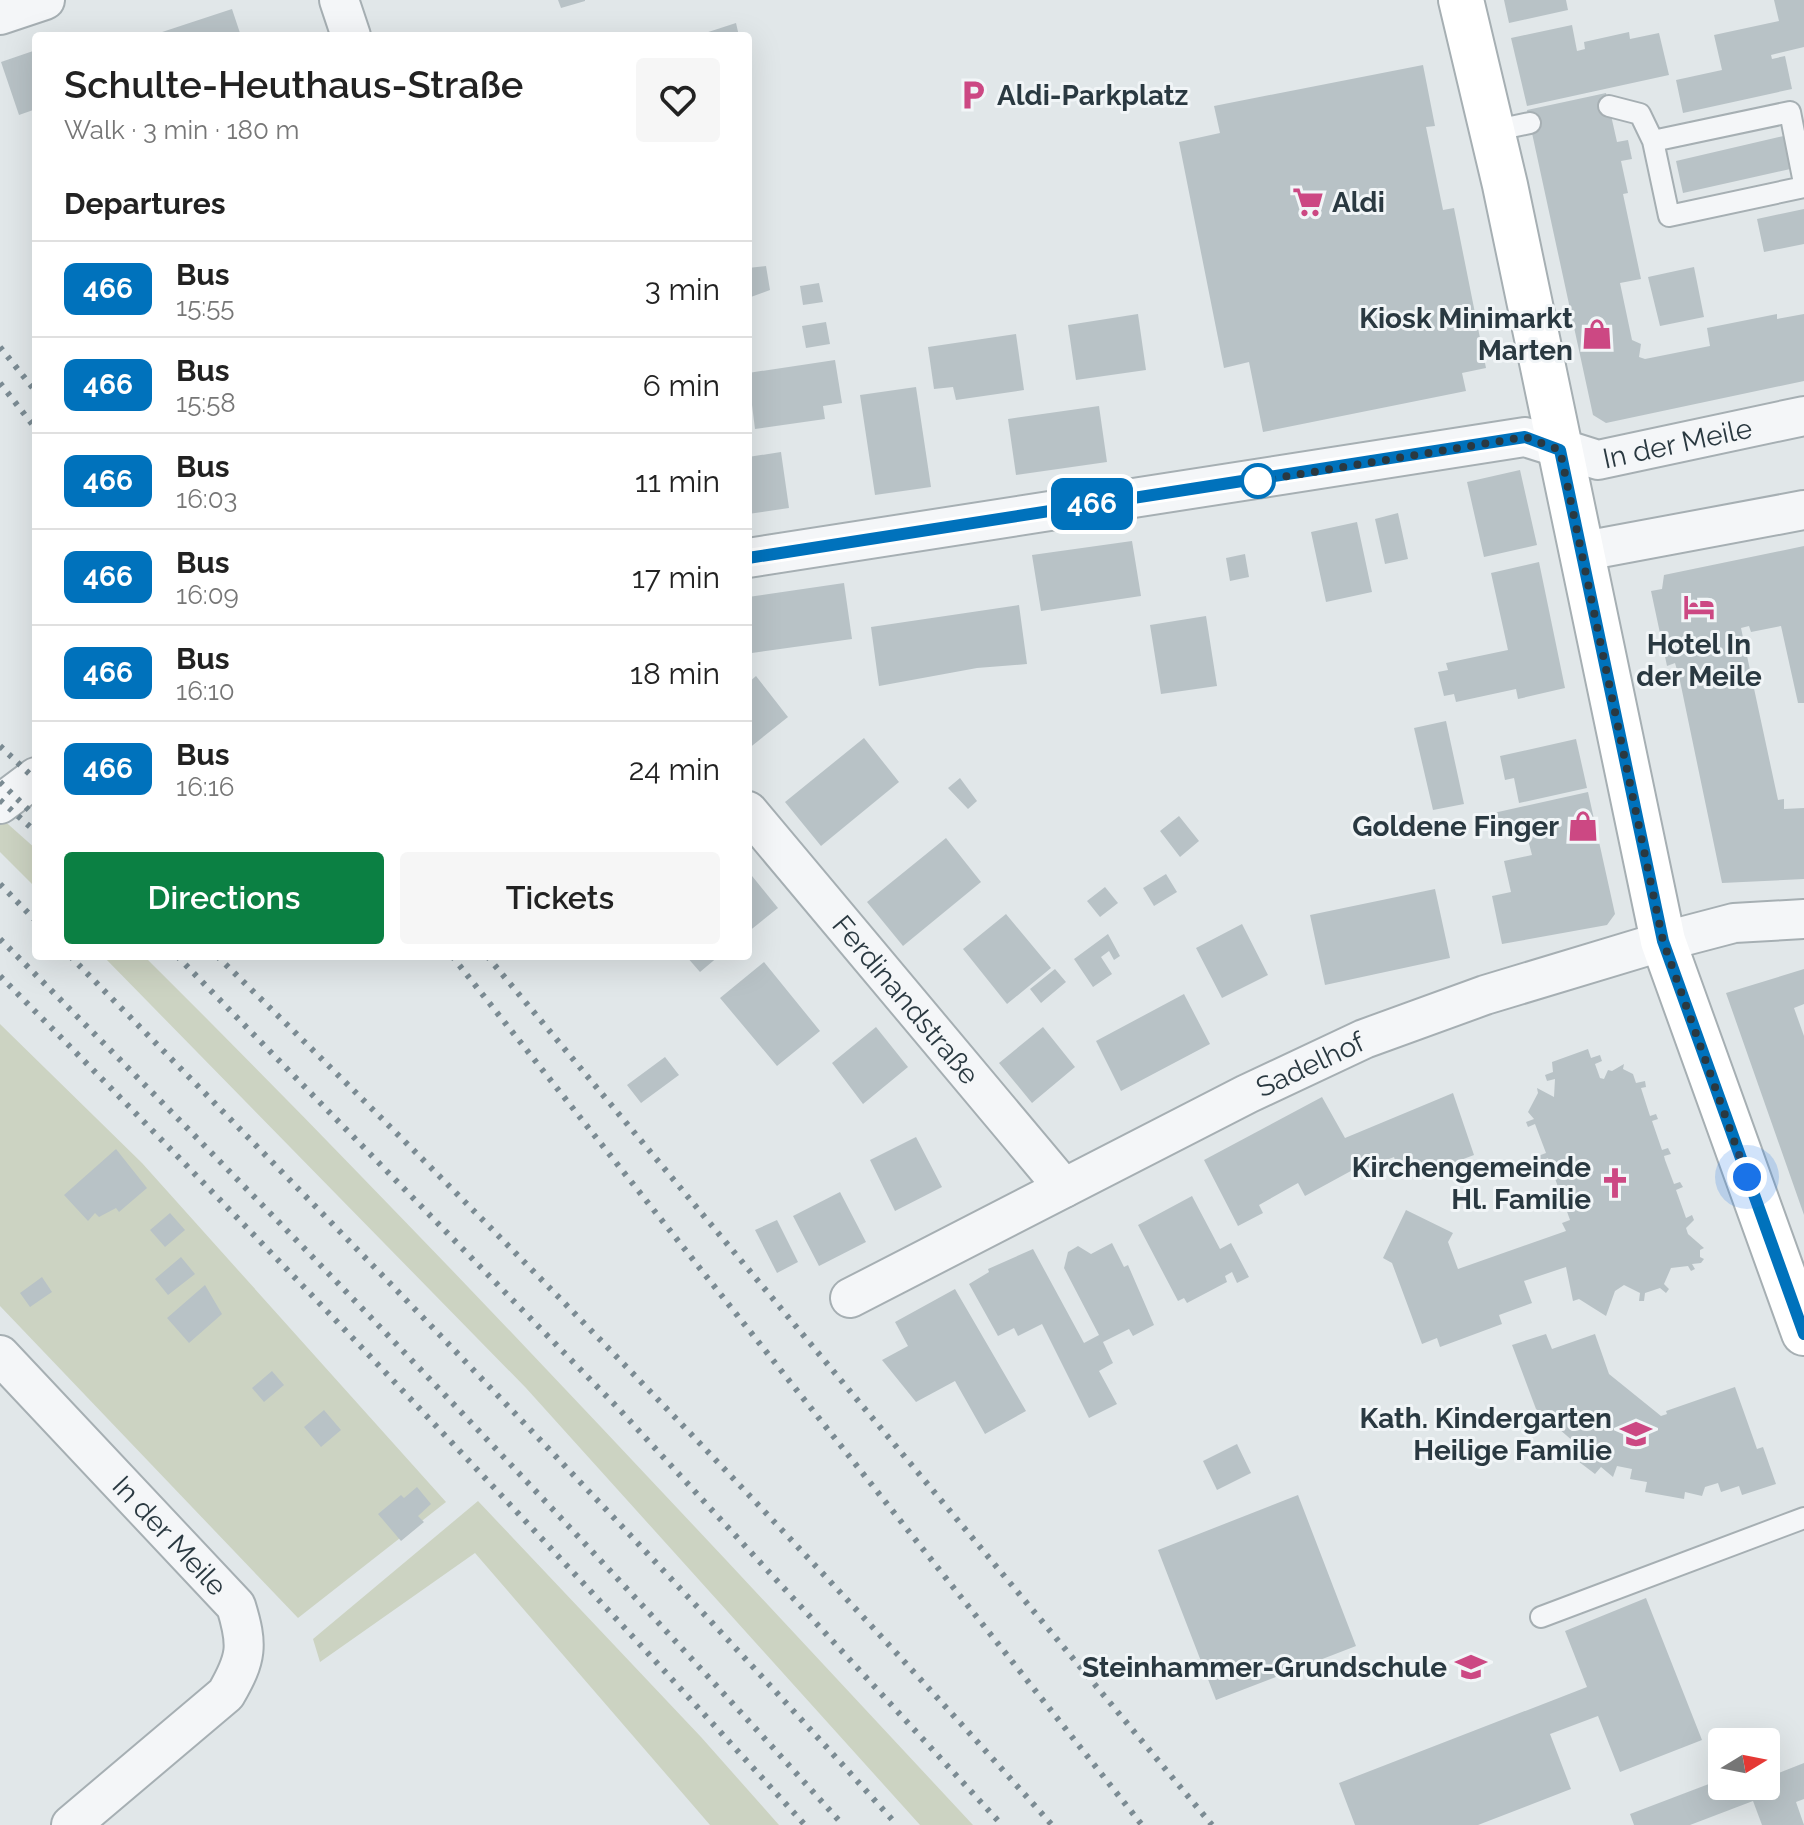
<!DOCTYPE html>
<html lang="en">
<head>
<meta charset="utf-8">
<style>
  :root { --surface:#fff; --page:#f6f6f6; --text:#222; --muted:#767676; --line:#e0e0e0; --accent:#0b8043 }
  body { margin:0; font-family:Raleway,sans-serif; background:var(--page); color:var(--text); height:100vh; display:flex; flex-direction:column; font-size:30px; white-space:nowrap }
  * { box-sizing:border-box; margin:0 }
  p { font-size:26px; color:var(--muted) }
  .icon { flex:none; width:44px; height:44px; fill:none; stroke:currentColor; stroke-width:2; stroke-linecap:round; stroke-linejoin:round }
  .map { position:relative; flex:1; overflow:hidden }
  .drawer { position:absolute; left:32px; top:32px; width:720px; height:928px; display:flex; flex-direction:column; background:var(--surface); border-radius:8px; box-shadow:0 8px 32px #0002 }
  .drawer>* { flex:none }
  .badge { padding:0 16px; border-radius:12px; font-size:28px; line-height:52px }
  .needle { width:52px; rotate:80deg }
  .buttons { position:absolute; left:1708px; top:1728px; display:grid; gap:16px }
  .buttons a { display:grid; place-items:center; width:72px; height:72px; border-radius:8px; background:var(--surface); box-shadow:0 8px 32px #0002; font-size:40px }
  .you { position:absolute; width:40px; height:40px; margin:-20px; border:6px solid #fff; border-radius:50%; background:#1a73e8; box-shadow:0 0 0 12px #1a73e833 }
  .map>.badge { position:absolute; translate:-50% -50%; box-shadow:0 0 0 4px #fff }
  h2 { padding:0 32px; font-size:30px; line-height:72px }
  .round { display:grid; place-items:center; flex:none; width:84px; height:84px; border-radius:8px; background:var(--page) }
  .overview { display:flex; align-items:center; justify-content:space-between; height:136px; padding:0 32px }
  h1 { font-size:38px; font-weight:600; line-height:60px }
  .primary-button { display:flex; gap:16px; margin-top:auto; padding:16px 32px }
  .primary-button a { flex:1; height:92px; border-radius:8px; background:var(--accent); color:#fff; font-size:32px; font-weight:600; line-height:92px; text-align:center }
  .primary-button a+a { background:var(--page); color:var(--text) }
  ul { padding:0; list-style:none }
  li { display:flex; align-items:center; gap:24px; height:96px; padding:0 32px; border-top:2px solid var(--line) }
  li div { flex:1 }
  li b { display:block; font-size:30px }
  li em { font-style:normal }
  li .badge { min-width:88px; font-weight:700; text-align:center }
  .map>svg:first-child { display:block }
  .green { fill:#ccd3c2 }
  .building { fill:#b8c2c6 }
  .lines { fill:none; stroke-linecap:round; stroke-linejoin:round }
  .service-casing { stroke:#a6afb3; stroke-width:24 }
  .minor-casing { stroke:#a6afb3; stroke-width:42 }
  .secondary-casing { stroke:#a6afb3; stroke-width:48 }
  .service { stroke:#f4f6f8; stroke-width:20 }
  .minor { stroke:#f4f6f8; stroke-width:38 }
  .secondary { stroke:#fff; stroke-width:44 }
  .rail { stroke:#7b8b93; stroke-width:6; stroke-dasharray:4 8; stroke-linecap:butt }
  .line-casing { stroke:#fff; stroke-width:18 }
  .line { stroke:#0072bc; stroke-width:12 }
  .walk { stroke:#2a3941; stroke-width:8; stroke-dasharray:0 14.4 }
  .stop-dot { fill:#fff; stroke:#0072bc; stroke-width:4 }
  .labels { text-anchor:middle; stroke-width:6; stroke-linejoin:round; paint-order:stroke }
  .poi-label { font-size:28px; font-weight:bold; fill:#2a3941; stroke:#f1f5f7; text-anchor:end }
  .street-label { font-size:28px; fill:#2a3941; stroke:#f1f5f7 }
</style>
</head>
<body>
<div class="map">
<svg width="1804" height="1825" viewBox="0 0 1804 1825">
  <rect width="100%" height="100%" fill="#e1e7e9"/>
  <path class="green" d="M0 817 36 849V888L0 852Z
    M103 956H144C428 1238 700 1532 973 1825H920L526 1388Z
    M0 1024 142 1163 446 1502 298 1618 0 1306Z
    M478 1501 701 1737 779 1825H710L475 1553 320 1662 313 1639Z"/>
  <path class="building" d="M558 0H585V1L561 8Z
    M1504 0H1566L1568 10 1509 23Z
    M1774 0H1804V47L1771 55 1772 59 1785 56 1792 89 1683 113 1676 80 1722 70 1714 35 1779 21Z
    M232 9 241 36H153V35Z
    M736 23 739 36H699V35Z
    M1572 25 1577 51 1585 49 1584 42 1629 32 1630 39 1659 33 1669 75 1527 106 1511 38Z
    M36 50V109L19 115 1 62Z
    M1423 65 1435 126 1426 127 1443 210 1454 208 1486 368 1462 373 1466 391 1263 432 1249 362 1224 368 1179 142 1220 133 1214 106Z
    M1606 93 1617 142 1628 140 1632 159 1621 161 1628 193 1623 194 1641 279 1620 283 1632 340 1641 344 1639 357 1645 359 1710 346 1707 328 1777 314V319L1804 314V381L1606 423 1593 415 1527 110Z
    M1788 135 1795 168 1683 193 1676 161Z
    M1804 209V244L1764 252 1757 219Z
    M766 266 770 290 748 298V268Z
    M1694 267 1704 317 1660 326 1648 277Z
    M819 283 823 302 803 305 800 286Z
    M1138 314 1146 370 1076 380 1068 325Z
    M826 322 830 344 806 348 802 326Z
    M1016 334 1024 390 956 400 953 387 934 389 928 347Z
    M835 360 842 403 823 406 825 419 755 429 748 373Z
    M916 387 931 487 875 495 860 395Z
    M1099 406 1107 462 1016 475 1008 419Z
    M781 452 789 508 748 514V457Z
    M1520 470 1537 545 1484 557 1467 482Z
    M1398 513 1408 559 1385 564 1375 519Z
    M1357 522 1372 592 1326 602 1311 532Z
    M1132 541 1141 596 1041 611 1032 555Z
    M1804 546V703H1798L1781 626 1751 632 1749 626 1741 628 1778 800 1784 799V809L1804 808V879L1722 883 1680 681 1675 663 1667 666 1651 591 1662 589 1664 575Z
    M1245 554 1249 577 1230 581 1226 558Z
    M1539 562 1565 688 1518 699 1516 689 1456 702 1454 694 1444 696 1438 672 1448 670 1446 663 1508 650 1491 573Z
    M844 583 852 639 752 653 748 597Z
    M1019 605 1027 664 977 668 879 686 871 627Z
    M1206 616 1217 686 1161 694 1150 625Z
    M756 676 788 717 748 749V683Z
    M1446 721 1464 804 1433 810 1414 728Z
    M864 738 899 782 821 846 785 802Z
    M1576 739 1587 788 1519 803 1514 778 1505 780 1500 756Z
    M960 778 977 801 968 809 948 788Z
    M1588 792 1615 914 1607 925 1502 944 1492 896 1511 892 1504 861 1532 855 1526 832 1494 838 1489 814Z
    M1179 816 1199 841 1180 857 1160 831Z
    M946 838 981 882 903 946 867 902Z
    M748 871 778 908 748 932Z
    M1166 874 1177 892 1154 906 1143 888Z
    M1105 887 1118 903 1100 917 1087 901Z
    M1435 889 1450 958 1325 985 1310 915Z
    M1006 914 1051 968 1007 1004 963 949Z
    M1242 924 1268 975 1222 998 1196 948Z
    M1108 934 1120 956 1114 960 1109 951 1101 957 1112 974 1093 987 1074 959Z
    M686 956H719L700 972Z
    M764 962 820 1031 777 1066 720 998Z
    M1055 969 1066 982 1041 1003 1030 989Z
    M1804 969V1004L1794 1008 1804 1036V1215L1726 993Z
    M1184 994 1210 1044 1121 1091 1096 1041Z
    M876 1027 908 1067 863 1104 832 1063Z
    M1043 1027 1075 1067 1032 1103 999 1063Z
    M1588 1049 1591 1058 1600 1055 1602 1061 1595 1064 1600 1078 1604 1079 1608 1070 1612 1071 1624 1064 1623 1069 1633 1074 1636 1083 1645 1081 1646 1087 1641 1088 1650 1116 1656 1114 1658 1119 1652 1121 1662 1150 1668 1148 1671 1154 1664 1156 1665 1160 1674 1184 1680 1182 1683 1187 1676 1190 1686 1218 1692 1215 1694 1220 1686 1228 1688 1234 1704 1248 1700 1250V1257L1704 1259 1701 1263 1692 1264 1695 1269 1691 1271 1688 1266 1671 1268 1664 1284 1669 1289 1666 1293 1660 1288 1645 1293 1644 1301H1639L1640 1293 1624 1285 1615 1291 1606 1316 1579 1299 1573 1301 1566 1267 1524 1281 1532 1303 1499 1315 1502 1324 1440 1347 1437 1338 1422 1344 1392 1263 1383 1258 1406 1210 1453 1233 1448 1242 1458 1269 1566 1231 1562 1223 1570 1220 1560 1192 1552 1195 1550 1190 1558 1187 1548 1158 1540 1161 1538 1156 1546 1153 1535 1124 1528 1127 1526 1122 1534 1119 1528 1112 1538 1093 1537 1088 1554 1097 1555 1079 1547 1081 1545 1075 1553 1072 1552 1062Z
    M665 1057 679 1075 641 1103 627 1085Z
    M1453 1093 1474 1155 1408 1180 1403 1165 1397 1167 1394 1157 1362 1170 1360 1166 1305 1196 1298 1183 1259 1205 1263 1213 1238 1226 1204 1160 1322 1097 1345 1138Z
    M916 1137 942 1187 895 1211 870 1160Z
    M116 1149 147 1188 119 1212 116 1208 99 1217 95 1213 88 1221 64 1195Z
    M840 1192 866 1242 819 1266 793 1216Z
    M1192 1196 1220 1249 1231 1243 1249 1277 1237 1283 1232 1272 1225 1276 1227 1282 1187 1303 1184 1298 1178 1301 1138 1225Z
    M170 1213 185 1230 165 1247 150 1230Z
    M777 1220 798 1262 777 1273 755 1230Z
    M1112 1243 1124 1267 1128 1265 1154 1325 1133 1336 1129 1329 1103 1342 1113 1363 1099 1371 1117 1404 1089 1418 1042 1324 1018 1336 1014 1328 998 1336 969 1284 989 1272 988 1269 1033 1249 1084 1343 1099 1335 1064 1268 1068 1252 1078 1246 1091 1254Z
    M181 1257 195 1274 168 1295 155 1279Z
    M42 1277 52 1292 30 1307 20 1293Z
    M205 1285 222 1314 189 1343 167 1318Z
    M955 1289 1026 1411 985 1434 955 1381 916 1402 882 1360 908 1346 895 1322Z
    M1546 1334 1552 1349 1595 1334 1609 1374 1661 1416 1667 1414 1666 1411 1735 1387 1757 1449 1763 1447 1776 1484 1742 1495 1739 1486 1721 1492 1718 1483 1705 1487 1702 1496 1685 1492 1684 1499 1645 1492 1647 1482 1630 1479 1632 1469 1617 1466 1613 1477 1601 1467 1595 1474 1566 1452 1574 1442 1536 1409 1512 1345Z
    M272 1371 284 1385 264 1402 252 1388Z
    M324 1410 341 1430 321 1447 304 1427Z
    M1237 1444 1251 1473 1217 1490 1203 1461Z
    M417 1487 431 1504 418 1516 424 1522 401 1541 378 1514 401 1495 404 1498Z
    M1298 1495 1356 1646 1216 1700 1158 1550Z
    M1646 1598 1702 1740 1620 1772 1598 1716 1550 1734 1571 1789 1478 1825H1355L1339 1783 1587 1687 1565 1631Z
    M1804 1763V1799L1796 1802 1804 1825H1762L1753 1801 1690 1825H1634L1630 1814 1722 1779V1786H1766V1778Z"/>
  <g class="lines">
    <defs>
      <path id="service" d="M1609 106 1640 114 1653 141 1669 216 1804 187
        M1492 131 1530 123
        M1653 141 1790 112 1804 183
        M1541 1617 1804 1518"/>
      <g id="minor">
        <path d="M339 0 351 36"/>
        <path d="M0 15 45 0"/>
        <path d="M1579 552 1804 510"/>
        <path id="s1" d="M748 558 1525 437 1598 460 1804 416"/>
        <path d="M0 804 36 777"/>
        <path id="s2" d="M748 811 1064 1188"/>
        <path id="s3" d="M850 1298 1247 1094 1364 1039 1485 995 1654 944 1734 923 1804 919"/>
        <path id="s4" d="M0 1355 236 1606C248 1645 247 1658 226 1694L71 1825"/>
      </g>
      <path id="secondary" d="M1461 0 1505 185 1663 941 1804 1333"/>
    </defs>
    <use href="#service" class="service-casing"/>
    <use href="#minor" class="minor-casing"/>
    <use href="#secondary" class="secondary-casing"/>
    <use href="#service" class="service"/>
    <use href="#minor" class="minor"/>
    <use href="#secondary" class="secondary"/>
    <path class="rail" d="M0 347 36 392
      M0 383 36 429
      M0 746 36 780
      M0 782 36 817
      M0 800 36 832
      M0 884 36 921
      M0 939C288 1227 570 1522 843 1825
      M70 956C351 1241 629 1527 897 1825
      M177 956 618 1408 1002 1825
      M217 956C504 1236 785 1525 1052 1825
      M452 956 1142 1825
      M487 956 1212 1825
      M0 976C275 1252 543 1536 805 1825"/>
  </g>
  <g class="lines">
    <defs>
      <path id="line" d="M748 558 1525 437 1560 450 1663 941 1804 1334"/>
    </defs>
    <use href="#line" class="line-casing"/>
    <use href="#line" class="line"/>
    <path class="walk" d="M1258 481 1525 437 1560 450 1663 941 1747 1177"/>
  </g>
  <defs>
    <symbol id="parking-bare" viewBox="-9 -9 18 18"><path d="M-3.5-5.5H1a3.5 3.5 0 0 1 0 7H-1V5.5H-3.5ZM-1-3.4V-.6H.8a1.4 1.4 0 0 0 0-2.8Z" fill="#cc4883" stroke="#f1f5f7" stroke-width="2.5" paint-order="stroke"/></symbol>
    <symbol id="supermarket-bare" viewBox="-9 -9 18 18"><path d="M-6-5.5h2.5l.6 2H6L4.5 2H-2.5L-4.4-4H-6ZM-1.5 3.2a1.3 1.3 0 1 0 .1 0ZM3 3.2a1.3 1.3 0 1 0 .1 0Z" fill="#cc4883" stroke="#f1f5f7" stroke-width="2.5" paint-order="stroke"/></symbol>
    <symbol id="shop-bare" viewBox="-9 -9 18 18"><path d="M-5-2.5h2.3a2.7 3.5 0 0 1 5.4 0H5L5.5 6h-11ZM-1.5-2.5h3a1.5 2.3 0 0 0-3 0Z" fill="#cc4883" stroke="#f1f5f7" stroke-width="2.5" paint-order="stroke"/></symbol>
    <symbol id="hotel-bare" viewBox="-9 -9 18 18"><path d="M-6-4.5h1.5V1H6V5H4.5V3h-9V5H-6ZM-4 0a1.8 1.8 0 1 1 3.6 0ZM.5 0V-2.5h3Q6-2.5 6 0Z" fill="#cc4883" stroke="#f1f5f7" stroke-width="2.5" paint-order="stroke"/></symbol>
    <symbol id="church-bare" viewBox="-9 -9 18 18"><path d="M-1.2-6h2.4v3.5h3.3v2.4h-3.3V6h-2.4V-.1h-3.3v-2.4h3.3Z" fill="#cc4883" stroke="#f1f5f7" stroke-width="2.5" paint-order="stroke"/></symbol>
    <symbol id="school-bare" viewBox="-9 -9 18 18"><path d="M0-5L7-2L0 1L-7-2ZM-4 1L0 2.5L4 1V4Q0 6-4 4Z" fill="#cc4883" stroke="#f1f5f7" stroke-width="2.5" paint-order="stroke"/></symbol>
  </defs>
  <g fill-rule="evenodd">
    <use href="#parking-bare" x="951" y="73" width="44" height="44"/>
    <use href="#supermarket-bare" x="1286" y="180" width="44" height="44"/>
    <use href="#shop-bare" x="1575" y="312" width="44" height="44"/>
    <use href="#hotel-bare" x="1677" y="585" width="44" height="44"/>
    <use href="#shop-bare" x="1561" y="804" width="44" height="44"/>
    <use href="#church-bare" x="1593" y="1161" width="44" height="44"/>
    <use href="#school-bare" x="1614" y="1412" width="44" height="44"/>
    <use href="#school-bare" x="1449" y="1645" width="44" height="44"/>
  </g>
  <circle class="stop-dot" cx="1258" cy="481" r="16"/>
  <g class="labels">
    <g class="poi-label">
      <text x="997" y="105" text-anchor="start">Aldi-Parkplatz</text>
      <text x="1332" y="212" text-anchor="start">Aldi</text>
      <text x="1573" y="328">Kiosk Minimarkt<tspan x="1573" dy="32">Marten</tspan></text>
      <text x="1699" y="654" text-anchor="middle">Hotel In<tspan x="1699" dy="32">der Meile</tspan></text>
      <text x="1559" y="836">Goldene Finger</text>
      <text x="1591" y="1177">Kirchengemeinde<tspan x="1591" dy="32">Hl. Familie</tspan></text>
      <text x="1612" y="1428">Kath. Kindergarten<tspan x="1612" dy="32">Heilige Familie</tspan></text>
      <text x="1447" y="1677">Steinhammer-Grundschule</text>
    </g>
    <g class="street-label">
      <text dy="10" stroke="none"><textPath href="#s1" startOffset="944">In der Meile</textPath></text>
      <text dy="10" stroke="none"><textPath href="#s2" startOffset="246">Ferdinandstraße</textPath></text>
      <text dy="10" stroke="none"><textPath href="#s3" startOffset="516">Sadelhof</textPath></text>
      <text dy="10" stroke="none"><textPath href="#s4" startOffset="248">In der Meile</textPath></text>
    </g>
  </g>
</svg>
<div class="buttons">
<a><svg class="needle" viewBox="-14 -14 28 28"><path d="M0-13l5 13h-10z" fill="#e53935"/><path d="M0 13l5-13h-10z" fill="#767676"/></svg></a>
</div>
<div class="you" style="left:1747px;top:1177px"></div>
<b class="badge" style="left:1092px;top:504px;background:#0072bc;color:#fff">466</b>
<section class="drawer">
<div class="overview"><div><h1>Schulte-Heuthaus-Straße</h1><p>Walk · 3 min · 180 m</p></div><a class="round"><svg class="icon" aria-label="heart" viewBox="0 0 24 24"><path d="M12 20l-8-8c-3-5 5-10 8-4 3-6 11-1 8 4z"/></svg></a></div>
<h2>Departures</h2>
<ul>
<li><span class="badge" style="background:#0072bc;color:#fff">466</span><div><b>Bus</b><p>15:55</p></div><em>3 min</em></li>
<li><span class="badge" style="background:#0072bc;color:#fff">466</span><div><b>Bus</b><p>15:58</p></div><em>6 min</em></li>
<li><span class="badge" style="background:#0072bc;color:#fff">466</span><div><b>Bus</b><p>16:03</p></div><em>11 min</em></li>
<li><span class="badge" style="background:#0072bc;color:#fff">466</span><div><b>Bus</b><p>16:09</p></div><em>17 min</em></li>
<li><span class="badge" style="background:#0072bc;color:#fff">466</span><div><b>Bus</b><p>16:10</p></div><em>18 min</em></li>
<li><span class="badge" style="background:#0072bc;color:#fff">466</span><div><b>Bus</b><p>16:16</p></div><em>24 min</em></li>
</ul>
<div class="primary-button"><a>Directions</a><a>Tickets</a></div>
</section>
</div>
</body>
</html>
